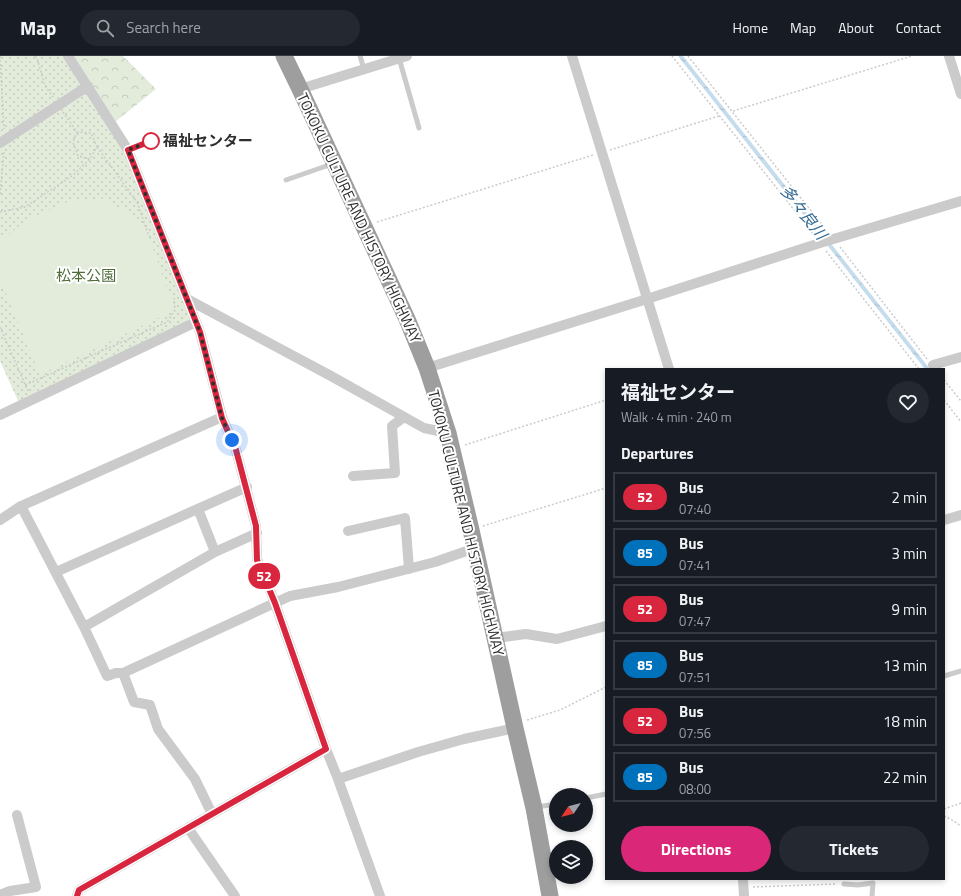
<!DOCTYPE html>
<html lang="en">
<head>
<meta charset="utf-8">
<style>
  :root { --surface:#171b24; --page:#242831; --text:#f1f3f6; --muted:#9ea1a6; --line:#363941; --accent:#db2777 }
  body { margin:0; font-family:"Titillium Web","Noto Sans JP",sans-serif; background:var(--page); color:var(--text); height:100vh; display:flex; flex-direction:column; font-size:15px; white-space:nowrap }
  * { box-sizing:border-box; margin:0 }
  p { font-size:13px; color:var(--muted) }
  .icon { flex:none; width:22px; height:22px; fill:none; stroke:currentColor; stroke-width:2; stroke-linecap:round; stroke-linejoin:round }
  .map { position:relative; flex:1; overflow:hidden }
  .panel { position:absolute; left:605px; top:312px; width:340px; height:512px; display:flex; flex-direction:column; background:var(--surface); border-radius:0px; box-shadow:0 2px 6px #0003 }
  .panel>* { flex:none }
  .badge { padding:0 8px; border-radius:13px; font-size:14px; line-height:26px }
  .needle { width:26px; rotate:235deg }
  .fabs { position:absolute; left:549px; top:732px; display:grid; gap:8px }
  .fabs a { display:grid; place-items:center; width:44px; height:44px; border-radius:50%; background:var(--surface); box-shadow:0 2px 6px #0003; font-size:20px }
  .you { position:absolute; width:20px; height:20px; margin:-10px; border:3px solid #fff; border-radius:50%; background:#1a73e8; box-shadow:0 0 0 6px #1a73e833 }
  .map>.badge { position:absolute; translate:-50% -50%; box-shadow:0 0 0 2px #fff }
  h2 { padding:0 16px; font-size:15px; line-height:36px }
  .round { display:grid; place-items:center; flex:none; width:42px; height:42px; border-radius:21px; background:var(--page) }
  .summary { display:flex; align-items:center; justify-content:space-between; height:68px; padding:0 16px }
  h1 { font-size:19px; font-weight:700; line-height:30px }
  .cta { display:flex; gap:8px; margin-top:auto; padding:8px 16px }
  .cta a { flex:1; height:46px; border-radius:24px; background:var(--accent); color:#fff; font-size:16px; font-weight:700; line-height:46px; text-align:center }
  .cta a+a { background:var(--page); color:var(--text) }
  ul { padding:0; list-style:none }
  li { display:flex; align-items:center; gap:12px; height:50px; margin:0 8px 6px; padding:0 8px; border:2px solid var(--line); border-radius:0px }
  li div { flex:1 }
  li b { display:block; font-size:15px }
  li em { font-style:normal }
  li .badge { min-width:44px; font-weight:700; text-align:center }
  header { display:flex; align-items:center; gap:24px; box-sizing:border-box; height:56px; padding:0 20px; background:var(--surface); border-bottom:1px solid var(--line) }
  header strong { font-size:19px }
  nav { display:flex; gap:22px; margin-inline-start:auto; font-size:14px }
  .search { width:280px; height:36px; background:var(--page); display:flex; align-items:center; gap:10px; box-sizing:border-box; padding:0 14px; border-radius:22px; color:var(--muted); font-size:15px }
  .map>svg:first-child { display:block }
  .forest { fill:url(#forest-crowns) }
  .park { fill:url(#park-dots) }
  .pitch { fill:#e3ecdb }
  .water { fill:url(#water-ripples) }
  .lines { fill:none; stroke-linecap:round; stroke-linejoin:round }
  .path { stroke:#cbcbcb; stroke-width:1.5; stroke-dasharray:2 2; stroke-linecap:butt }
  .service { stroke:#cbcbcb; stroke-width:5 }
  .minor { stroke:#cbcbcb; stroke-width:10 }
  .trunk { stroke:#9e9e9e; stroke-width:17 }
  .line-casing { stroke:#fff; stroke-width:9 }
  .line { stroke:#d7263d; stroke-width:6 }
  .walk { stroke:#2e2e2e; stroke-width:4; stroke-dasharray:0 7.2 }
  .stop-dot { fill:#fff; stroke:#d7263d; stroke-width:2 }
  .labels { text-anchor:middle; stroke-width:4; stroke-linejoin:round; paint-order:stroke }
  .stop-label { font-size:15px; font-weight:bold; fill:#2e2e2e; stroke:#fff; text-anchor:start }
  .street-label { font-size:15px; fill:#2e2e2e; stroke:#fff }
  .park-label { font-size:15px; fill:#4f6c39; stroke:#fff }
  .water-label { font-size:16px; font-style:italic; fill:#376d94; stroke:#fff }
</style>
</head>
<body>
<header>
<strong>Map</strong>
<div class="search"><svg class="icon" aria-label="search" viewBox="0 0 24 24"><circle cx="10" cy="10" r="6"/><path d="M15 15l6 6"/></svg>Search here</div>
<nav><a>Home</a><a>Map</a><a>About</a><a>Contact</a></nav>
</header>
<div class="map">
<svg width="961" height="840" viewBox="0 0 961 840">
  <defs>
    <pattern id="forest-crowns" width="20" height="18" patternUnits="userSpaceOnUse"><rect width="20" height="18" fill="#e3ecdb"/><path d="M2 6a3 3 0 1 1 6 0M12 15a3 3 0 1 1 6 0" fill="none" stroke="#c3cbbc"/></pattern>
    <pattern id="park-dots" width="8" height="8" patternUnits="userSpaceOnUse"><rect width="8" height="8" fill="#e3ecdb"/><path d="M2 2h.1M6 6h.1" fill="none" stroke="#c3cbbc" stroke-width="1.8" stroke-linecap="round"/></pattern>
    <pattern id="water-ripples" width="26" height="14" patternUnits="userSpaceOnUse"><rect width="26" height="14" fill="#c5dced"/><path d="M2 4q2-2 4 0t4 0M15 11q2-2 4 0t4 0" fill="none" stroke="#aabdcc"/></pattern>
  </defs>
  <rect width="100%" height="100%" fill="#fff"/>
  <path class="forest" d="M46 0H123L156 33 115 66Z"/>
  <path class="park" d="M0 0H67L128 94 195 264 19 347 0 305Z"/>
  <path class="pitch" d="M101 142 135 160 148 178 175 254 40 319 0 224V186L26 164 67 146Z"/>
  <path class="water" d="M678 0H683L930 313H925Z"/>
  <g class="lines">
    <path class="path" d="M0 0 4 73
      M35 0 37 2 45 30 53 41
      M672 0 814 179
      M688 0 827 175
      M733 55 912 0
      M63 56 77 76 91 77 97 91 90 103 78 100 73 86 77 76
      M97 91 137 146 148 178 151 182
      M610 94 719 60
      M0 138 4 96
      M0 156 25 151 72 120 90 103
      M377 166 593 99
      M840 191 927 303
      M826 195 919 313
      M0 271 28 335
      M944 324 961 345
      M25 329 167 266 175 254 174 240
      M944 344 961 366
      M465 389 606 344
      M483 470 606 432
      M527 664 560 654 606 631
      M944 753 961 747
      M944 760 952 764 961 770
      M753 831 837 828"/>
    <path class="service" d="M360 0 364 13
      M399 2 419 72
      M128 94 151 85
      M286 124 332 108
      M944 620 961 615
      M586 742 606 738
      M537 751 556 748
      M844 828 858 829 873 827 872 840"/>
    <path class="minor" d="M68 0 128 94 200 276 222 361 236 394 256 470 257 503 275 547 326 693 338 723 380 840
      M572 0 669 313
      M949 0 961 38
      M300 33 407 0
      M0 87 88 30
      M187 243 331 320 424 372 448 377
      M933 309 961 301
      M427 312 647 243 820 187 961 145
      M0 359 196 266
      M353 420 395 417 392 370 404 361
      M21 450 84 571 107 620 116 617H123L290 540 338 531 435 506 475 492
      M0 464 21 450 222 361
      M944 464 961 459
      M348 475 405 462 409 513
      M215 496 257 477
      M56 516 247 431
      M84 571 215 496 198 453
      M496 582 526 578 557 583 606 570
      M123 617 134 646 150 649 158 673 195 723 212 758
      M338 723 418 696 464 683 515 672
      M188 772 235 840
      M743 823 744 840
      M0 839 10 835 36 831 17 759
      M77 840 79 834 326 693"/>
    <path class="trunk" d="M284 0 300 33 407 263 427 312 448 377 471 474 515 672 534 752 550 840"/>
  </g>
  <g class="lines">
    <defs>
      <path id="line" d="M77 840 79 834 326 693 275 547 257 504 256 470 236 394 222 362 200 276 128 94 151 85"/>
    </defs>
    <use href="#line" class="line-casing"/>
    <use href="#line" class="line"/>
    <path class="walk" d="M151 85 128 94 200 276 222 362 232 384"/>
  </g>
  <circle class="stop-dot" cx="151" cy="85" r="8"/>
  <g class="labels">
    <g class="stop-label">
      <text x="163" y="90">福祉センター</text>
    </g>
    <g class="street-label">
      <text transform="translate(359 162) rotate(65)" y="5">TOKOKU CULTURE AND HISTORY HIGHWAY</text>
      <text transform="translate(466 467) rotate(76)" y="5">TOKOKU CULTURE AND HISTORY HIGHWAY</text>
    </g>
    <g class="park-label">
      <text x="86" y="225">松本公園</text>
    </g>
    <g class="water-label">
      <text transform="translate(804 156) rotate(52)" y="6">多々良川</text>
    </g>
  </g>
</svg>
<div class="fabs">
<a><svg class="needle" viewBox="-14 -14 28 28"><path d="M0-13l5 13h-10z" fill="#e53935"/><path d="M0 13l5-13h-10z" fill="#9ea1a6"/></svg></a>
<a><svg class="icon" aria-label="layers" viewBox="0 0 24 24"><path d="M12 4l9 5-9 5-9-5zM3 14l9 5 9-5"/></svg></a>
</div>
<div class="you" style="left:232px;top:384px"></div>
<b class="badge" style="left:264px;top:520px;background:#d7263d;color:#fff">52</b>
<section class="panel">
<div class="summary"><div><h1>福祉センター</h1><p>Walk · 4 min · 240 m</p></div><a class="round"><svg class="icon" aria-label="heart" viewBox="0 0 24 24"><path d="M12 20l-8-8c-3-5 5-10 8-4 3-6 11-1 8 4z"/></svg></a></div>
<h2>Departures</h2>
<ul>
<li><span class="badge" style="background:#d7263d;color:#fff">52</span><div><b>Bus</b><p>07:40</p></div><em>2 min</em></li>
<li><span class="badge" style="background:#0072bc;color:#fff">85</span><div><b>Bus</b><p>07:41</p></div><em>3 min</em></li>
<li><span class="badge" style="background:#d7263d;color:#fff">52</span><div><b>Bus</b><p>07:47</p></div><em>9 min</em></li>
<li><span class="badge" style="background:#0072bc;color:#fff">85</span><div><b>Bus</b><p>07:51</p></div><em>13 min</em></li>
<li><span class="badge" style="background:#d7263d;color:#fff">52</span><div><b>Bus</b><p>07:56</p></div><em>18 min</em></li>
<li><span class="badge" style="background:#0072bc;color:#fff">85</span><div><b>Bus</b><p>08:00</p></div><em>22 min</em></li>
</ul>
<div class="cta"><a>Directions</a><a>Tickets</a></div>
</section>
</div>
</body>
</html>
